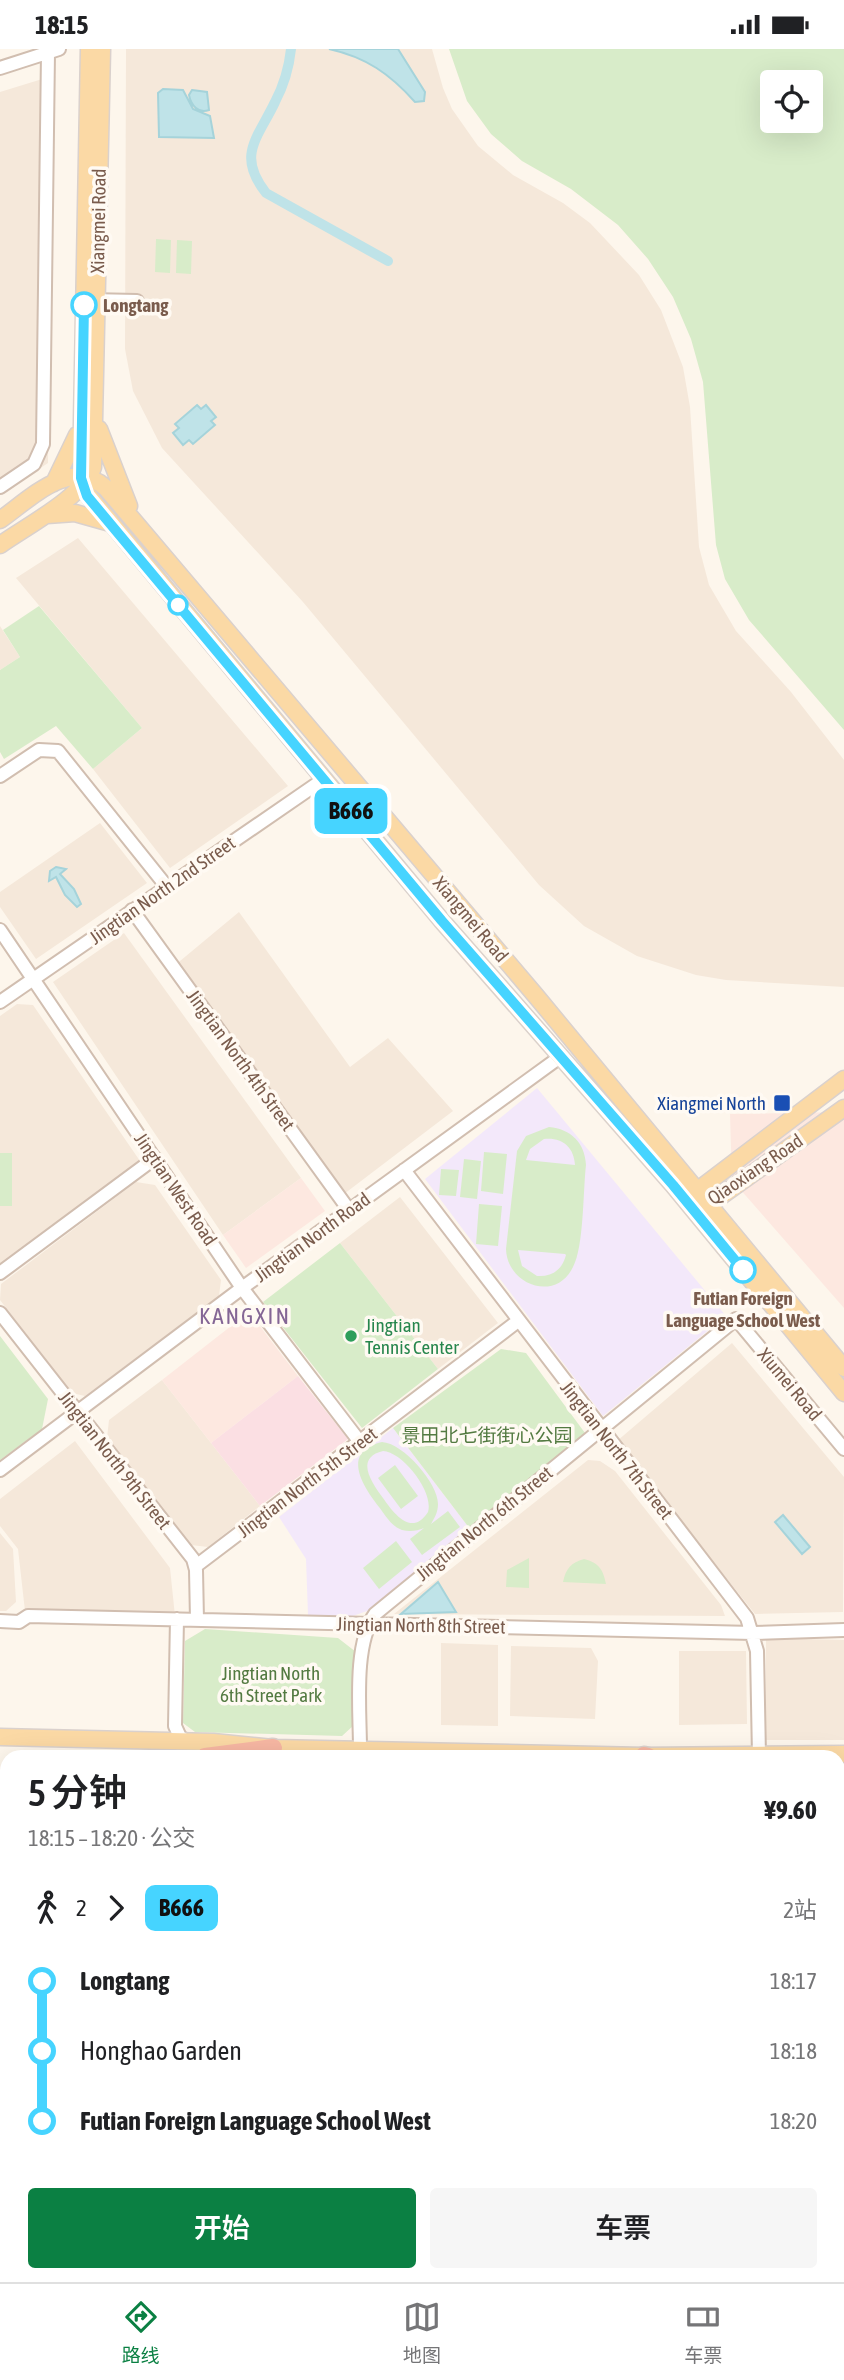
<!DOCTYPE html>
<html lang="zh">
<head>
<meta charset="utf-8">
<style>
  :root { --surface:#fff; --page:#f6f6f6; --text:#202124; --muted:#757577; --line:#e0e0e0; --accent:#0b8043 }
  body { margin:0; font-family:"Asap Condensed","Noto Sans SC",sans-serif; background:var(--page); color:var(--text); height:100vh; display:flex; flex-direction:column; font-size:26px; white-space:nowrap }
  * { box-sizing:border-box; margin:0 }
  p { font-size:23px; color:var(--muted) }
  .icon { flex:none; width:38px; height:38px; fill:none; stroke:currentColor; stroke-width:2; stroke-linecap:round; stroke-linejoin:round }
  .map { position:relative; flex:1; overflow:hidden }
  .drawer { position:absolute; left:0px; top:1701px; width:845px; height:532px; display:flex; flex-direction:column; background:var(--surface); border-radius:21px 21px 0 0; box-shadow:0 7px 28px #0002 }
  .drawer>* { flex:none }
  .badge { padding:0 14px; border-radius:10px; font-size:24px; line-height:46px }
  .controls { position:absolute; left:760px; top:21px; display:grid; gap:14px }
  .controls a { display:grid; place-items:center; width:63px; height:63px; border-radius:7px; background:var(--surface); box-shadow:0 7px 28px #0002; font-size:35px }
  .map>.badge { position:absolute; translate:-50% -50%; box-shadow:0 0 0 4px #fff }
  .legs { display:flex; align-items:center; gap:10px; height:77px; padding:0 28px; font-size:23px }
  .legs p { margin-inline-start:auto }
  .overview { display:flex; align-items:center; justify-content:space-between; height:119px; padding:0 28px }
  h1 { font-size:38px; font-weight:600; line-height:52px }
  .action { display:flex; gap:14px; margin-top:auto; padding:14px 28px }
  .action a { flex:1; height:80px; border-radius:7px; background:var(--accent); color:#fff; font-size:28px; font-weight:600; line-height:80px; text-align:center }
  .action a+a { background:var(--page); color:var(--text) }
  ul { padding:0 28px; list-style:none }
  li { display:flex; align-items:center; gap:24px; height:70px; font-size:26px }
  li i { display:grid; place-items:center; width:10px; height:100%; margin:0 9px; background:currentColor }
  li i::after { content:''; width:18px; height:18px; margin:-9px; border:5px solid; border-radius:50%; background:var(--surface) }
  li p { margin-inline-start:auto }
  li:first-child i { background:linear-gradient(#0000 50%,currentColor 0) }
  li:last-child i { background:linear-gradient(currentColor 50%,#0000 0) }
  .status { display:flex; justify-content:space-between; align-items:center; height:49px; padding:0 35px; background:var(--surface); direction:ltr }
  .status svg { height:19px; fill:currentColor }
  .tabs { display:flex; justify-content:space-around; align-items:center; height:98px; border-top:2px solid var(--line); background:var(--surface); font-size:19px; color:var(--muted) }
  .tabs a { display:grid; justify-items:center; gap:4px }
  .tabs .selected { color:var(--accent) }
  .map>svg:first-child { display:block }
  .residential { fill:#f5e8da }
  .commercial { fill:#fde8e0 }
  .education { fill:#f3e8fa }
  .medical { fill:#fbdfe3 }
  .green { fill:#d8ecc9; fill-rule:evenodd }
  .water { fill:#bfe3e8; stroke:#a5d3da; stroke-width:2 }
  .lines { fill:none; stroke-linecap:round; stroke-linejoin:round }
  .canal { stroke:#bfe3e8; stroke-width:10 }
  .minor-casing { stroke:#d1beb0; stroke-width:16 }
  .major-casing { stroke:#dad1cd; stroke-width:19 }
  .highway-casing { stroke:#dad1cd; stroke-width:21 }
  .minor { stroke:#fff; stroke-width:12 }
  .major { stroke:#fbd9a5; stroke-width:16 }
  .highway { stroke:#f7b7a3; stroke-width:18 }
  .line-1-casing { stroke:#fff; stroke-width:16 }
  .line-1 { stroke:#46d4ff; stroke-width:10 }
  .stop-1-dot { fill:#fff; stroke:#46d4ff; stroke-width:3.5 }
  .transit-dot { fill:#1a4fb4; stroke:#fffaf3; stroke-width:2.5 }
  .leisure-dot { fill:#2e9e5b; stroke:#fffaf3; stroke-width:2.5 }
  .labels { text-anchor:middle; stroke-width:7; stroke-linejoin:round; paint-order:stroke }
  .street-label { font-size:19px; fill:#7a5c4d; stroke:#fffaf3 }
  .stop-label { font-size:19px; font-weight:bold; fill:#7a5c4d; stroke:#fffaf3; text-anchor:start }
  .transit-label { font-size:19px; fill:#164399; stroke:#fffaf3; text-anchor:end }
  .leisure-label { font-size:19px; fill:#27864d; stroke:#fffaf3; text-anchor:start }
  .park-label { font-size:19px; fill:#537a41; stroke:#fffaf3 }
  .quarter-label { font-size:23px; letter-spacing:2px; fill:#846695; stroke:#fffaf3 }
</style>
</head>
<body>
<div class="status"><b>18:15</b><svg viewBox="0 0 49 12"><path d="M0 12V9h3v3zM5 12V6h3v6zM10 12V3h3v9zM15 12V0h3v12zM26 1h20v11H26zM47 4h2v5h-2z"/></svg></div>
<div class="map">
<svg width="844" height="2233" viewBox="0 0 844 2233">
  <rect width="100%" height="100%" fill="#fdf6ec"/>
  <path class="residential" d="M126 0H432L443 39 452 60 478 97 513 126 563 154 590 174 639 226 661 261 683 318 690 358 699 498 709 536 736 582 791 643 844 711V938L726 931 696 926 637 907 584 877 539 836 303 553 162 399 133 342 125 300Z
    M52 27 48 414 0 446V43Z
    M78 489 288 737 170 819 93 720 142 679 16 529Z
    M0 577 20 608 0 621Z
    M100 774 147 834 36 910 0 858V843Z
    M239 863 350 1018 388 989 453 1062 344 1145 174 917Z
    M124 884 301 1129 223 1186 53 933Z
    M17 955 33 956 140 1112 0 1216V967Z
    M136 1133 155 1136 221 1231 219 1247 85 1347 72 1344 0 1251 1 1235Z
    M400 1148 498 1274 438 1320 340 1194Z
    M732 1294 844 1428 843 1563 755 1565 617 1392Z
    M162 1331 260 1457 208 1498 191 1496 107 1389 109 1371Z
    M75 1392 170 1519 175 1567 25 1562 18 1500 0 1477V1450Z
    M588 1411 600 1412 615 1422 721 1556 725 1567 394 1565Z
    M0 1484 13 1500 16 1553 6 1562H0Z
    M766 1589 844 1591V1691H766Z
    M441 1594 498 1596V1677L441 1676Z
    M511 1597 591 1599 598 1612 595 1670 510 1667Z
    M679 1602H746L747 1675 679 1676Z
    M0 1845H7V2100H0Z
    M838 1861H844V2024H838Z
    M309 2226H531V2233H310Z"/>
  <path class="commercial" d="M844 1063V1259L732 1131 730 1065Z
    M301 1129 325 1162 246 1219 223 1186Z
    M249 1263 298 1327 211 1394 162 1331Z
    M0 2128 7 2129V2226H279V2233H0Z"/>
  <path class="education" d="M537 1039 726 1267 603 1367 425 1130Z
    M393 1379 470 1480 367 1562 347 1569 308 1566 306 1510 279 1468Z"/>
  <path class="medical" d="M298 1327 348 1390 260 1457 211 1394Z"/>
  <path class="green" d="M449 0H844V681L749 571 725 530 716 496 703 333 691 290 673 248 648 210 618 176 571 140 522 112 491 85 467 52ZM772 33H810V72H772Z
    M156 190 171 191 170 224 155 223Z
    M177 191 192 192 191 225 176 224Z
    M39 557 142 679 93 720 56 677 4 710 0 703V621L20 608 3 581Z
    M549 1078C571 1080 585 1094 586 1116 583 1141 584 1198 573 1218 556 1254 507 1236 506 1200L517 1102 526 1087ZM544 1090C562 1088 574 1098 575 1116L526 1111 530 1100ZM518 1201 565 1205 566 1206C562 1221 552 1228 537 1227L522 1217Z
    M484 1103 507 1105 503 1145 481 1142Z
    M0 1104H12V1157H0Z
    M464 1110 481 1112 477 1150 460 1148Z
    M441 1120 459 1121 456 1147 439 1146Z
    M479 1155 502 1157 498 1197 476 1195Z
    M340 1194 438 1320 362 1379 263 1253Z
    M0 1287 48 1350 42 1380 0 1411Z
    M501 1300 526 1304 585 1384 470 1480 393 1379Z
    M382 1393C403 1394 438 1434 438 1455 438 1463 435 1468 431 1475L448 1462 460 1478 422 1506 410 1490 424 1479C417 1482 410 1483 402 1481 391 1477 386 1467 379 1458 363 1437 340 1403 382 1393ZM383 1402C403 1403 434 1443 428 1463 412 1488 394 1465 383 1449 372 1434 354 1409 383 1402Z
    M395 1416 418 1447 401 1460 378 1429Z
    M396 1492 412 1513 379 1540 363 1519Z
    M529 1509V1539L506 1538 507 1521Z
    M584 1510C599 1514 603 1520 606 1535L563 1533C566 1519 571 1514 584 1510Z
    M205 1580 338 1589 356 1603 354 1676 342 1687 195 1683 183 1674 185 1592Z
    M838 2054H844V2233H531V2226H838Z"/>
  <path class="water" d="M329 0H398L425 43 424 52 415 53C390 25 366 8 329 0Z
    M163 40 183 41 193 60 210 67 214 89 159 88 158 44Z
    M192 41 207 43 209 61C198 65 191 56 189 46Z
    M197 356 201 360 206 356 216 368 211 372 215 376 193 395 189 391 183 396 173 384 179 379 175 375Z
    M56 818 66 820 60 825 74 840 81 855 77 858 65 846 56 828 49 832 50 822Z
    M783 1466 810 1498 802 1505 775 1473Z
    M438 1533 456 1563 401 1565Z"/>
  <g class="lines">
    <path class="canal" d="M291 0C289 19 284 36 275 53 258 89 236 106 266 144L388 212"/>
    <defs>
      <path id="minor" d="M0 19 59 0
        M89 251 137 252
        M0 438 34 415 43 395 48 4
        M0 727 39 701 58 702 167 838
        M132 861 349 1161
        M0 881 242 1239 360 1393
        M0 953 324 730
        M404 1121 747 1569 757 1602 759 1707
        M0 1224 155 1109
        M0 1264 193 1510 196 1521 197 1571
        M0 1421 242 1239 560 1008
        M196 1517 518 1272
        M177 1570 175 1677 180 1688 189 1693
        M0 1572 19 1573 28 1567 753 1584 844 1581
        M360 1700C360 1661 353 1596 375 1565L736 1270 844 1400
        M838 2038H844
        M0 2114 7 2115
        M287 2226V2233
        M296 2226V2233"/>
      <path id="major" d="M89 0 81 426 84 441 442 872 673 1136 844 1344
        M99 380 129 457
        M54 434 77 386
        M47 466 75 464 107 473
        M0 471C30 450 71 407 106 439L536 947 844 1319
        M0 496C25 478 85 447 93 418L102 0
        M695 1149 698 1141 844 1030
        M700 1156 710 1155 844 1059
        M0 1688 213 1693 273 1699 644 1707 844 1705
        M0 1828H7
        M838 1842H844"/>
      <path id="highway" d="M644 1707 648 1708
        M205 1708 273 1699
        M0 1749H7
        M838 1754 844 1756
        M0 1776H7
        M838 1787H844"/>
    </defs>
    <use href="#minor" class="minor-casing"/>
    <use href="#major" class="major-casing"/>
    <use href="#highway" class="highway-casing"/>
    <use href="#minor" class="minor"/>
    <use href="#major" class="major"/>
    <use href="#highway" class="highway"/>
  </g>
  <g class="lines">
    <defs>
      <path id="line-1" d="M84 256 81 429 87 447 442 872 673 1136 743 1221"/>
    </defs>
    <use href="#line-1" class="line-1-casing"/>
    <use href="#line-1" class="line-1"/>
  </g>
  <g class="stop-1-dot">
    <circle cx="84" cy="256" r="12"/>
    <circle cx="178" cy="556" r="9"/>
    <circle cx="743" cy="1221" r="12"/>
  </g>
  <rect class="transit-dot" x="773" y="1045" width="18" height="18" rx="3.5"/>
  <circle class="leisure-dot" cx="351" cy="1287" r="7"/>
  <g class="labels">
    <g class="street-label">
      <text transform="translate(98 172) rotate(-89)" y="7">Xiangmei Road</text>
      <text transform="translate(162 841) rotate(-35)" y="7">Jingtian North 2nd Street</text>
      <text transform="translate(471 870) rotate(50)" y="7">Xiangmei Road</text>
      <text transform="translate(241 1011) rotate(54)" y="7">Jingtian North 4th Street</text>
      <text transform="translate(755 1120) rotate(-34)" y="7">Qiaoxiang Road</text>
      <text transform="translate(176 1140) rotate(56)" y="7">Jingtian West Road</text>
      <text transform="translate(312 1188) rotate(-36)" y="7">Jingtian North Road</text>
      <text transform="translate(790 1335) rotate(50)" y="7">Xiumei Road</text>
      <text transform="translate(617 1401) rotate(52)" y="7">Jingtian North 7th Street</text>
      <text transform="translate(115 1411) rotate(52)" y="7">Jingtian North 9th Street</text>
      <text transform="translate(307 1433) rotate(-37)" y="7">Jingtian North 5th Street</text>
      <text transform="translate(484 1474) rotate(-39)" y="7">Jingtian North 6th Street</text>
      <text transform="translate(421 1576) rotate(1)" y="7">Jingtian North 8th Street</text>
    </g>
    <g class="stop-label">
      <text x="103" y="263">Longtang</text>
      <text x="743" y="1256" text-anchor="middle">Futian Foreign<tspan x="743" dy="22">Language School West</tspan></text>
    </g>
    <g class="transit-label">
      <text x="766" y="1061">Xiangmei North</text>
    </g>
    <g class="leisure-label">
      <text x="365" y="1283">Jingtian<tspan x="365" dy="22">Tennis Center</tspan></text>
    </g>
    <g class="park-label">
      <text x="487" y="1393">景田北七街街心公园</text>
      <text x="271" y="1631">Jingtian North<tspan x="271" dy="22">6th Street Park</tspan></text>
    </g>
    <g class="quarter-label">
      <text x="245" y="1275">KANGXIN</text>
    </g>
  </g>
</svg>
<div class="controls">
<a><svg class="icon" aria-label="locate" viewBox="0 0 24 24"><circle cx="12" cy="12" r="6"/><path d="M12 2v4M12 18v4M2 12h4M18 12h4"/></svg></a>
</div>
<b class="badge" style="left:351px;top:762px;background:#46d4ff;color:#111">B666</b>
<section class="drawer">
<div class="overview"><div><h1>5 分钟</h1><p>18:15 – 18:20 · 公交</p></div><b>¥9.60</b></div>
<div class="legs"><svg class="icon" aria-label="walk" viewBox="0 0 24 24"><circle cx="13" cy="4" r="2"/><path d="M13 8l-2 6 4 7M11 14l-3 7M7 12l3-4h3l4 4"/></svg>2<svg class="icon" aria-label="forward" viewBox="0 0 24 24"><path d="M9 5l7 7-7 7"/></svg><b class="badge" style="background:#46d4ff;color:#111">B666</b><p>2站</p></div>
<ul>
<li><i style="color:#46d4ff"></i><b>Longtang</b><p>18:17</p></li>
<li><i style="color:#46d4ff"></i><span>Honghao Garden</span><p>18:18</p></li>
<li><i style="color:#46d4ff"></i><b>Futian Foreign Language School West</b><p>18:20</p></li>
</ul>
<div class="action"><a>开始</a><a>车票</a></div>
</section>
</div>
<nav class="tabs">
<a class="selected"><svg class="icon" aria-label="directions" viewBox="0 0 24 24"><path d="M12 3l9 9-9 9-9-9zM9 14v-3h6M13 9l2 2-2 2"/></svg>路线</a>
<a><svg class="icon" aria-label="map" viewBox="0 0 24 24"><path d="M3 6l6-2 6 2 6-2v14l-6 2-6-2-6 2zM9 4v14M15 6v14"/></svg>地图</a>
<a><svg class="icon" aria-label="tickets" viewBox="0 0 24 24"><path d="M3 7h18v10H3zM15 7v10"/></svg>车票</a>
</nav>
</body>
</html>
